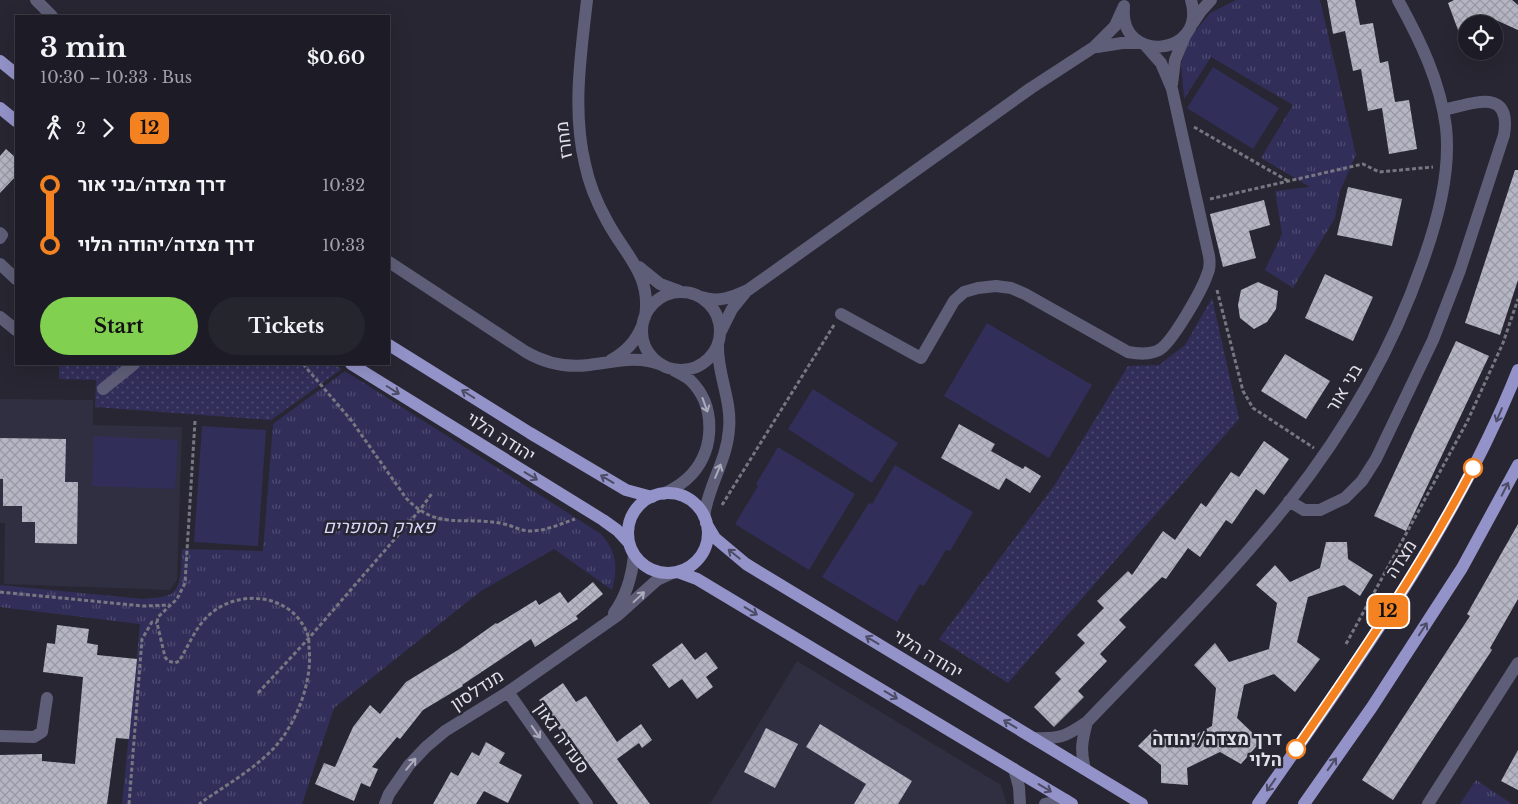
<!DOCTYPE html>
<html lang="en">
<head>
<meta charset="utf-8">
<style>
  :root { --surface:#1d1c26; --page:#25252e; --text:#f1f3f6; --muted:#a0a1a7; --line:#3b3a43; --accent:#81d050 }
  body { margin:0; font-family:"Libre Baskerville",Heebo,serif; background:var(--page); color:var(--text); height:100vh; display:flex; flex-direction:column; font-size:19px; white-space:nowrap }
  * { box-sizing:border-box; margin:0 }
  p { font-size:16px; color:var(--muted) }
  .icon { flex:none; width:28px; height:28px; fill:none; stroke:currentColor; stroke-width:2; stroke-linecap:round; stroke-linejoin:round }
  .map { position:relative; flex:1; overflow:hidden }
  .panel { position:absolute; left:15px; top:15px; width:375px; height:350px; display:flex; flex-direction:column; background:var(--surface); border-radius:0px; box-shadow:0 5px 20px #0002,0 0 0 1px var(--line) }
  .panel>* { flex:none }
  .badge { padding:0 10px; border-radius:8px; font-size:18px; line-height:32px }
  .fabs { position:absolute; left:1458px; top:15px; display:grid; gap:10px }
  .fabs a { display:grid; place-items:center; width:45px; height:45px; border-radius:50%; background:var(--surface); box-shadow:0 5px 20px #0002,0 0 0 1px var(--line); font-size:25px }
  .map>.badge { position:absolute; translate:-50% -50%; box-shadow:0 0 0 2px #fff }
  .legs { display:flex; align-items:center; gap:8px; height:55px; padding:0 25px; font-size:16px }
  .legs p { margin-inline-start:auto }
  .headline { display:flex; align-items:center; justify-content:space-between; height:85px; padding:0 25px }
  h1 { font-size:28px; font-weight:800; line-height:38px }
  .button { display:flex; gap:10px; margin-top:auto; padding:10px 25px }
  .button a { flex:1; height:58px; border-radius:30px; background:var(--accent); color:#111; font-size:20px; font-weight:800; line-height:58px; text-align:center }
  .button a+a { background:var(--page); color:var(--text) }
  ul { padding:0 25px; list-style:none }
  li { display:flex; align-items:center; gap:18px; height:60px; font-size:19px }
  li i { display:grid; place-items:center; width:8px; height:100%; margin:0 6px; background:currentColor }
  li i::after { content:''; width:12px; height:12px; margin:-6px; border:4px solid; border-radius:50%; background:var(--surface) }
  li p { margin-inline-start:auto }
  li:first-child i { background:linear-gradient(#0000 50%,currentColor 0) }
  li:last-child i { background:linear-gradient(currentColor 50%,#0000 0) }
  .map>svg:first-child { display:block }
  .built { fill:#302f41 }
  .grass { fill:url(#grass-dots) }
  .park { fill:url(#park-tufts) }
  .pitch { fill:#322e5a }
  .building { fill:url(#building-cross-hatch) }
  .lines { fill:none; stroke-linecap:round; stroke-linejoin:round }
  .path { stroke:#777781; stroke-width:3; stroke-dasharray:4 2.5; stroke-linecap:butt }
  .minor { stroke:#5e5e78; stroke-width:12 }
  .major { stroke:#9493c9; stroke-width:12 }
  .oneway { stroke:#4d4c67 }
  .oneway2 { stroke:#ababbb }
  .line-1-casing { stroke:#fff; stroke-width:11 }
  .line-1 { stroke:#f58220; stroke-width:8 }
  .stop-1-dot { fill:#fff; stroke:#f58220; stroke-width:2.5 }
  .labels { text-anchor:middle; stroke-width:5; stroke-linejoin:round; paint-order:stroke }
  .street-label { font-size:18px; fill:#dfdfe7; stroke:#272632 }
  .park-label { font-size:18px; font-style:italic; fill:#d7d7fb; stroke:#272632 }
  .stop-label { font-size:18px; font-weight:bold; fill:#dfdfe7; stroke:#272632; text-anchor:end }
</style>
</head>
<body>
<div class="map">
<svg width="1518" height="804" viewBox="0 0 1518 804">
  <defs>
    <pattern id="grass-dots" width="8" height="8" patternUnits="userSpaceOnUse" patternTransform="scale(1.25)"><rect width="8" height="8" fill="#322e5a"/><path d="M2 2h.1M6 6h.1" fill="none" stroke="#4f4c72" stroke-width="1.8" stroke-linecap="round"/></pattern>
    <pattern id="park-tufts" width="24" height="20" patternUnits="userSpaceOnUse" patternTransform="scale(1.25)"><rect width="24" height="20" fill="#322e5a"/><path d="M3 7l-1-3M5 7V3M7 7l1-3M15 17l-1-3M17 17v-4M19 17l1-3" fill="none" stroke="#4f4c72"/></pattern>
    <pattern id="building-cross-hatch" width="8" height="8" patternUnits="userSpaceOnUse" patternTransform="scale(1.25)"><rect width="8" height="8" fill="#b5b5c4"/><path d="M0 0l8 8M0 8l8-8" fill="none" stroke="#9898a4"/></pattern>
  </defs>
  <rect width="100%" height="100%" fill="#272632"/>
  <path class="built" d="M0 399 93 400V425L182 427 177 580 170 590 4 584 5 523H0Z
    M797 661 1001 785 1007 804H710Z"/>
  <path class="grass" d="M1212 298 1239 419 1008 683 939 639 1054 486 1128 366 1159 365 1185 345Z
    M59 364H333L342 369 271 420 95 407 96 380 59 379Z"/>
  <path class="park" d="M1236 0H1320L1356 155 1340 191 1335 218 1293 288 1265 270 1282 234 1275 191 1310 187 1261 158 1293 105 1211 57 1184 99 1181 64 1189 39 1210 13Z
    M345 371 601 534C617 553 618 566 612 590L554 549 481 591 334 708 302 804H122L140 624 0 607V585L143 599C151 598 163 598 171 594 183 587 181 561 182 549L263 551 273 424Z
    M1476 780 1512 804H1460Z"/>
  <path class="pitch" d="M1213 67 1279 108 1253 149 1187 108Z
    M987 323 1092 385 1049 458 944 396Z
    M813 389 898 443 872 483 788 429Z
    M202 426 266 430 258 546 194 542Z
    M94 436 178 440 175 489 92 486Z
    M778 447 855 494 809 570 735 524 758 486 756 484Z
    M895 465 973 512 950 551 946 550 924 586 920 584 897 622 822 577 869 503 872 504Z"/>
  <path class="building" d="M1327 0H1355L1360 25 1373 23 1380 63 1388 61 1395 102 1409 100 1417 149 1389 154 1382 108 1368 111 1361 69 1353 71 1345 31 1333 34Z
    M1454 0H1512L1518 5V30L1487 16 1471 24H1466V26L1458 30 1448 3Z
    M6 149 16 158V176L0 193V156Z
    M1515 170H1518V280L1500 335 1465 323Z
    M1348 187 1402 199 1392 246 1337 235Z
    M1264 200 1270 225 1249 231 1256 258 1223 267 1210 214Z
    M1325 274 1373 297 1353 341 1305 318Z
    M1258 282 1278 291 1276 309 1267 322 1254 329 1240 318 1238 305 1241 290Z
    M1456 341 1489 356 1406 531 1374 516Z
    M1285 354 1330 381 1306 419 1261 391Z
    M959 424 995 444 991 451 1023 469 1025 466 1041 476 1030 493 1006 478 999 490 941 458Z
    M0 438 66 439 65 482H78L77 544 35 543V522H22V506H3V479H0Z
    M1264 441 1289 459 1264 495 1256 489 1232 524 1226 520 1200 557 1188 548 1166 579 1162 577 1119 620 1126 627 1100 654 1107 661 1078 691 1084 697 1054 727 1034 707 1061 679 1055 673 1085 643 1077 635 1104 608 1097 601 1128 571 1132 575 1163 531 1175 540 1201 503 1206 507 1231 472 1239 477Z
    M1518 524V599L1490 648 1492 650 1393 800 1362 780 1470 616 1467 614Z
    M1326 542H1347L1348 559 1373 575 1360 596 1344 585 1308 597 1297 642 1320 659 1295 692 1274 674 1244 685 1237 718 1261 741 1241 764 1220 752 1187 768 1188 785 1161 783V765L1138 746 1155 729 1175 745 1212 726 1216 688 1194 665 1215 643 1229 662 1269 649 1277 603 1256 585 1275 565 1290 582 1320 568Z
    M593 582 603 594 576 616 578 619 535 647 531 639 462 685 463 686 423 710 400 739 397 737 372 767 378 769 370 787 361 783 354 801 315 784 324 763 335 767 353 727 370 705 380 714 406 682 458 650 496 623 497 624 536 600 539 605 560 592 568 603Z
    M57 625 89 629 87 643 98 645 97 655 137 659 129 739 116 738 107 804H0V755L42 754V761L75 764 83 677 43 672 47 643 55 644Z
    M682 643 695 660 706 652 718 668 706 677 713 687 697 699 682 679 669 688 652 665Z
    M563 683 576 702 586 696 617 742 641 724 652 740 642 748 639 743 617 759 650 804H618L572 742 569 744 539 700Z
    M820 724 912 781 898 804H854L866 784 806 747Z
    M766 728 798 744 775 788 744 772Z
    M486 742 505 753 499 763 522 775 508 803 484 791 476 804H433L451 772 458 776 472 752 479 756Z
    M1518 750V790L1501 781Z"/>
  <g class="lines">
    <path class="path" d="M1194 127 1288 181
      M1210 199 1363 164 1379 172 1433 167
      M1217 290 1243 391 1253 408 1314 448
      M303 364 351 420 406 498C438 532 464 515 504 524 513 526 521 531 530 531 546 531 560 524 575 519
      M195 421 185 583 177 599 158 617 157 623 165 657 168 661 175 663 179 661C188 647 195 628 208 616 237 588 291 593 307 633 309 637 309 643 309 648 313 681 296 725 273 749 253 770 223 787 199 804
      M722 505 834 325
      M0 592 143 606 170 605
      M1346 644 1467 422 1503 343 1518 299
      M258 693 309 638 419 511 433 492
      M129 804 142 639 152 622 157 623"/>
    <path class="minor" d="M36 0 52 16
      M587 0C581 54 572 110 585 164 589 184 597 203 607 221 625 255 652 275 645 317
      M1124 8C1119 65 1208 56 1191 0
      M1193 23 1201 11 1211 0
      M1097 47 1122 43H1141
      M1172 84 1175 60 1185 36
      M0 233 2 235 0 238
      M389 262 526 352C545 363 566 368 589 365 615 362 637 355 662 365
      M0 264 16 279
      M639 267 660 284 679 291
      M642 331a39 39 0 1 1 78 0a39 39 0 1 1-78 0Z
      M701 297C718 303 733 297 748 290L1031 88 1094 47 1115 26 1124 6
      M841 314 921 358 954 301 964 292 978 288 996 286 1011 288 1025 294 1128 352C1139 354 1149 355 1159 350 1172 343 1202 290 1207 275 1210 269 1210 262 1209 256L1172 89 1161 63 1146 46
      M0 317 16 330
      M721 331 732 309 745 293
      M611 360C626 352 636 341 642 326
      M103 389 134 364
      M663 494C674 489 684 483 692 474 715 448 716 405 690 380 685 376 679 373 673 370
      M1289 501 1304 510H1320L1345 498 1362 481 1376 459 1433 340 1460 270 1504 135C1512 86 1472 104 1443 110
      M704 517C708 485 727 461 729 429 732 400 717 374 718 345
      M614 613C627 595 632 576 634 555
      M508 692 587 804
      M0 736 34 737 42 732 47 698
      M1033 738C1060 739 1065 737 1087 722 1156 650 1227 580 1289 502 1345 431 1392 350 1422 264 1437 222 1451 173 1446 127 1440 81 1420 40 1398 0
      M1014 769 1019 787 1020 804
      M1085 769C1080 750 1082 741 1087 722
      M385 804 389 794 409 765 426 747 445 731 508 692 618 615 657 580 672 573
      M1045 804 1066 800
      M1428 804 1518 663"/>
    <path class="major" d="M0 61 16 74
      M0 108 16 121
      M389 345 530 433 626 490 652 497
      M351 364 603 520 617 530 629 543
      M628 533a40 40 0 1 1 80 0a40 40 0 1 1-80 0Z
      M706 523 715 538 746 564 1142 804
      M678 572 697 579 1072 804
      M1258 804C1353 667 1456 526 1518 370
      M1304 804 1372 707 1462 568 1518 465"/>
  </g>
  <defs><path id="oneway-shaft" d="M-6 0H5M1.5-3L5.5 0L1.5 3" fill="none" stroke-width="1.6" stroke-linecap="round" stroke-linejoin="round" transform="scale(1.25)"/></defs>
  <g class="oneway">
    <use href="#oneway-shaft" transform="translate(393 390) rotate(32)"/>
    <use href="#oneway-shaft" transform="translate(468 394) rotate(-148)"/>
    <use href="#oneway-shaft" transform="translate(1499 415) rotate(113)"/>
    <use href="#oneway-shaft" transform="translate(531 476) rotate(31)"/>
    <use href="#oneway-shaft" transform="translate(607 479) rotate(-149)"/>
    <use href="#oneway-shaft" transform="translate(1505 489) rotate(-63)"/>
    <use href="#oneway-shaft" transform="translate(734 554) rotate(-141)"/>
    <use href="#oneway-shaft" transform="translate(751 611) rotate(31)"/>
    <use href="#oneway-shaft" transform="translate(1423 629) rotate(-57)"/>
    <use href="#oneway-shaft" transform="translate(872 640) rotate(-149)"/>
    <use href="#oneway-shaft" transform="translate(891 695) rotate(31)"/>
    <use href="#oneway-shaft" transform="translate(1010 724) rotate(-149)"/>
    <use href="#oneway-shaft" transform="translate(1332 764) rotate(-55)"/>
    <use href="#oneway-shaft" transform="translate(1271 785) rotate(125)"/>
    <use href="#oneway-shaft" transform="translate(1045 788) rotate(31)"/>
  </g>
  <g class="oneway2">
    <use href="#oneway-shaft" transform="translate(705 405) rotate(70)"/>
    <use href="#oneway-shaft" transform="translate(718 471) rotate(-67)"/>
    <use href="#oneway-shaft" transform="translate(639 597) rotate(-43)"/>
    <use href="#oneway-shaft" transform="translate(536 732) rotate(55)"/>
    <use href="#oneway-shaft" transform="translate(411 764) rotate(-50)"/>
  </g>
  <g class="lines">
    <defs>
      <path id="line-1" d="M1296 749C1359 658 1422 566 1473 468"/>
    </defs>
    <use href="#line-1" class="line-1-casing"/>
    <use href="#line-1" class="line-1"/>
  </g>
  <g class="stop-1-dot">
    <circle cx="1473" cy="468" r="9"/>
    <circle cx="1296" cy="749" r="9"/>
  </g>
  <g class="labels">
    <g class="street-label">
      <text transform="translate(564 140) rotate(-97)" y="6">מחרז</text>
      <text transform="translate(1344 388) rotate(-59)" y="6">בני אור</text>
      <text transform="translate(501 437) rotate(32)" y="6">יהודה הלוי</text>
      <text transform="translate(1401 559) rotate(-57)" y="6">מצדה</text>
      <text transform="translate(928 654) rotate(31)" y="6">יהודה הלוי</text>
      <text transform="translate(477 690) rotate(-33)" y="6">מנדלסון</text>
      <text transform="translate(562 738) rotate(55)" y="6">סעדיה גאון</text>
    </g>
    <g class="park-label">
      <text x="379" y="533">פארק הסופרים</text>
    </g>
    <g class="stop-label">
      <text x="1282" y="745">דרך מצדה/יהודה<tspan x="1282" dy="21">הלוי</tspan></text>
    </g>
  </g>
</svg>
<div class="fabs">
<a><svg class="icon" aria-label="locate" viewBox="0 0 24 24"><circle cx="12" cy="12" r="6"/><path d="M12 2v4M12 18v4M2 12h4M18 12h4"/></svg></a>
</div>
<b class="badge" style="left:1388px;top:611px;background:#f58220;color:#111">12</b>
<section class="panel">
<div class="headline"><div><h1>3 min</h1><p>10:30 – 10:33 · Bus</p></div><b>$0.60</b></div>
<div class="legs"><svg class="icon" aria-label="walk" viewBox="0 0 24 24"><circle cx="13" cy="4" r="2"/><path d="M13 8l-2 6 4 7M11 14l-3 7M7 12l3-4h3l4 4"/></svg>2<svg class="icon" aria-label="forward" viewBox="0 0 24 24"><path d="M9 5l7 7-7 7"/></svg><b class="badge" style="background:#f58220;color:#111">12</b></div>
<ul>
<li><i style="color:#f58220"></i><b>דרך מצדה/בני אור</b><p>10:32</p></li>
<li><i style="color:#f58220"></i><b>דרך מצדה/יהודה הלוי</b><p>10:33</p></li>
</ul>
<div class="button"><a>Start</a><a>Tickets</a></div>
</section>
</div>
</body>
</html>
